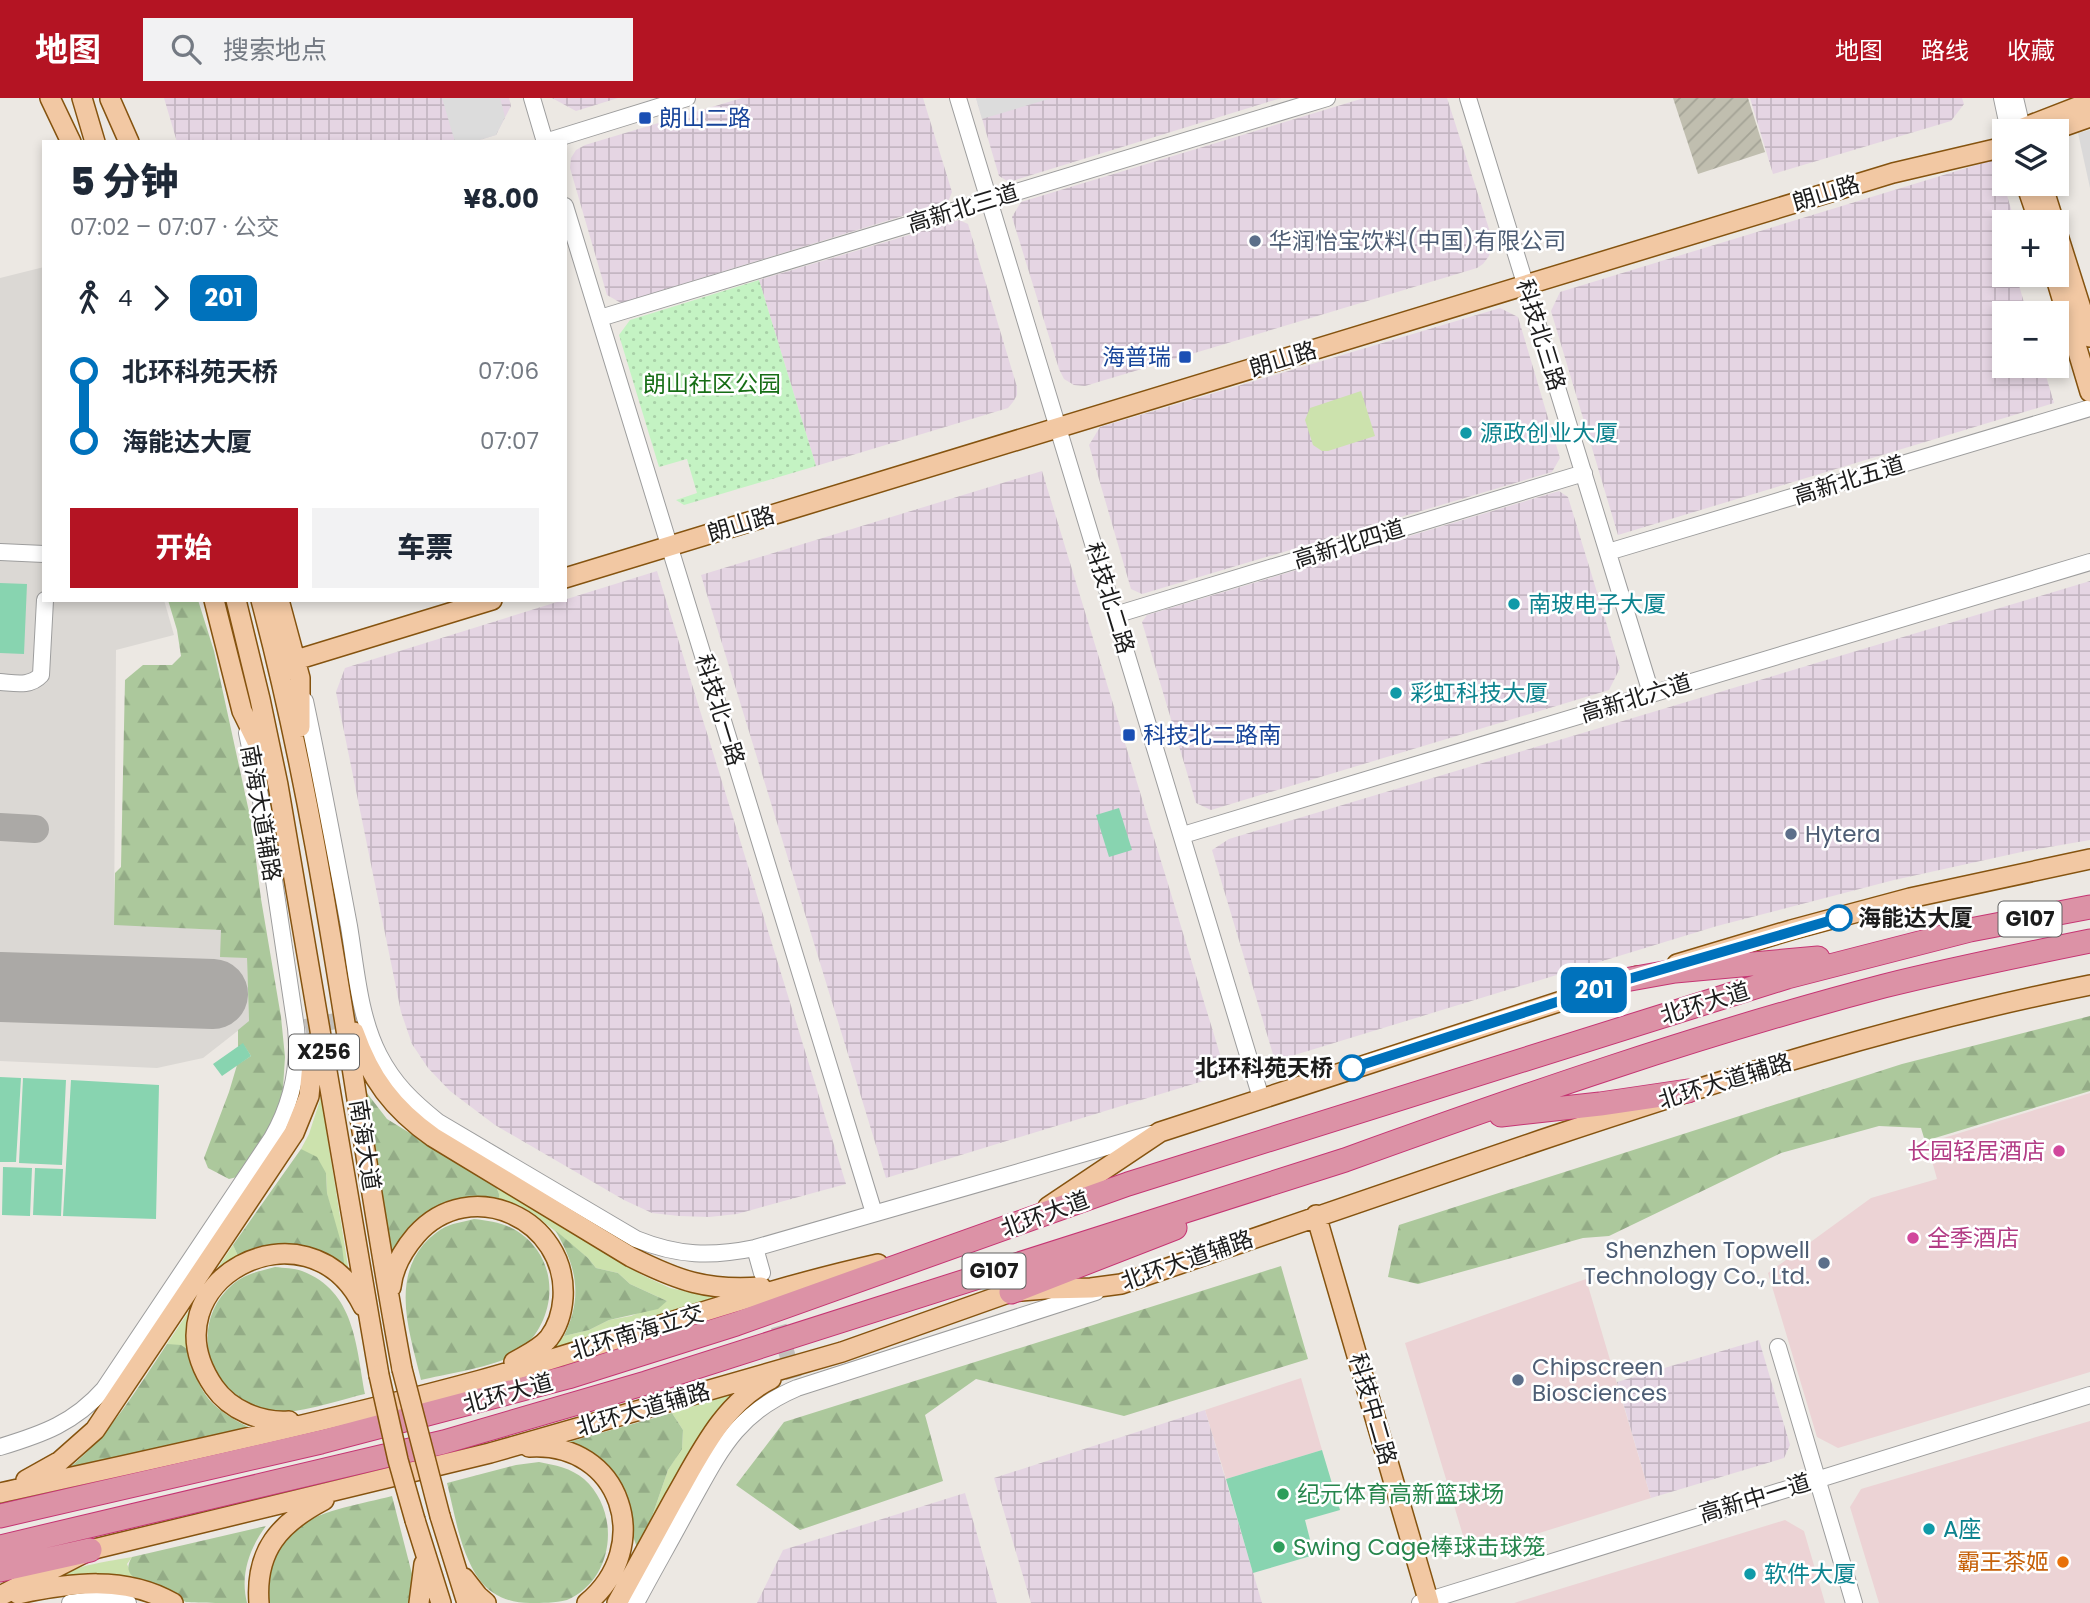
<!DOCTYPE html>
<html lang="zh">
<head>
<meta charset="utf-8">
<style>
  :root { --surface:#fff; --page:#f2f2f3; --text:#1f2937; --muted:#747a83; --accent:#b41423 }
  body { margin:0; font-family:Poppins,"Noto Sans SC",sans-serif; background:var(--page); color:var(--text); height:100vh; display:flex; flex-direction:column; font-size:26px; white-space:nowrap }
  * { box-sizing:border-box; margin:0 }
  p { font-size:23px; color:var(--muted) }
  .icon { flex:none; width:38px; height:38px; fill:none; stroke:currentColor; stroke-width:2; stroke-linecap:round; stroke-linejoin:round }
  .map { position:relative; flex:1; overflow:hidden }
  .details { position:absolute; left:42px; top:42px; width:525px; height:462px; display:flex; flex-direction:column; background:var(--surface); border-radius:0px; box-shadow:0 4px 10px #0003 }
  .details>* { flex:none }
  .badge { padding:0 14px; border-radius:10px; font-size:24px; line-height:46px }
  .fabs { position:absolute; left:1992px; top:21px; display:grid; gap:14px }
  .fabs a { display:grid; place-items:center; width:77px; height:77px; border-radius:0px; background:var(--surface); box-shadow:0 4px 10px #0003; font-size:35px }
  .map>.badge { position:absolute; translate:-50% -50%; box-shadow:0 0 0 4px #fff }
  .legs { display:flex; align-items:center; gap:10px; height:77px; padding:0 28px; font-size:23px }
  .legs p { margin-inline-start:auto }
  .head { display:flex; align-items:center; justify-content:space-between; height:119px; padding:0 28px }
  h1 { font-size:38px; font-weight:800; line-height:52px }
  .primary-button { display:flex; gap:14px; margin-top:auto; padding:14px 28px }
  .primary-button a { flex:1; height:80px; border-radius:0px; background:var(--accent); color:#fff; font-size:28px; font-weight:800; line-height:80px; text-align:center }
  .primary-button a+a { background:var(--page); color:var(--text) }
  ul { padding:0 28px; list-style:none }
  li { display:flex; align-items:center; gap:24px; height:70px; font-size:26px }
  li i { display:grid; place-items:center; width:10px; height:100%; margin:0 9px; background:currentColor }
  li i::after { content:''; width:18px; height:18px; margin:-9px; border:5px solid; border-radius:50%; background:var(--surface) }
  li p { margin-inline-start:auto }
  li:first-child i { background:linear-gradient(#0000 50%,currentColor 0) }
  li:last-child i { background:linear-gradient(currentColor 50%,#0000 0) }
  header { display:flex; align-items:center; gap:42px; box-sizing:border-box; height:98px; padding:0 35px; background:var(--accent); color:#fff }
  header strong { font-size:33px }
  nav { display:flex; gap:38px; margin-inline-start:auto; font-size:24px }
  .search { width:490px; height:63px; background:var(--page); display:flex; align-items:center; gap:18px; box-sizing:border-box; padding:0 24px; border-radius:0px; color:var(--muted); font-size:26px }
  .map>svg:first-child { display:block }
  .residential { fill:#dad9d9 }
  .commercial { fill:#ecd3d5 }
  .industrial { fill:url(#industrial-grid) }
  .airport { fill:#dbd8d4 }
  .construction { fill:url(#construction-furrows) }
  .grass { fill:#cce2ad }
  .forest { fill:url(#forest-firs) }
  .park { fill:url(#park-dots) }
  .pitch { fill:#88d4b0 }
  .parking { fill:#dcdcdc }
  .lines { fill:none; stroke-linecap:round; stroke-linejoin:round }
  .taxiway { stroke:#aba9a6; stroke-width:28 }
  .runway { stroke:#aba9a6; stroke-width:70 }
  .minor-tunnel { stroke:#c2bfbb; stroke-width:16; stroke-dasharray:16 8; stroke-linecap:butt }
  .minor-casing { stroke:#9d9d9d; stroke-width:18 }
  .major-casing { stroke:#85530f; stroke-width:22 }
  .highway-casing { stroke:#c53573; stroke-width:25 }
  .minor { stroke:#fff; stroke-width:16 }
  .major { stroke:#f2c8a3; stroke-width:19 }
  .highway { stroke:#dc92a6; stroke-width:23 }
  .major-bridge-casing { stroke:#85530f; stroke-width:22; stroke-linecap:butt }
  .major-bridge { stroke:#f2c8a3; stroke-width:19 }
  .line-1-casing { stroke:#fff; stroke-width:16 }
  .line-1 { stroke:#0072bc; stroke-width:10 }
  .transit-dot { fill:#1a4fb4; stroke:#fff; stroke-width:2.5 }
  .service-dot { fill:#5c6f8a; stroke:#fff; stroke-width:2.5 }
  .culture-dot { fill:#0f9aa8; stroke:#fff; stroke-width:2.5 }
  .stop-1-dot { fill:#fff; stroke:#0072bc; stroke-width:3.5 }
  .hotel-dot { fill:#d1479c; stroke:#fff; stroke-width:2.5 }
  .leisure-dot { fill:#2e9e5b; stroke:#fff; stroke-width:2.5 }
  .food-dot { fill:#e8710a; stroke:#fff; stroke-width:2.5 }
  .labels { text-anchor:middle; stroke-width:5; stroke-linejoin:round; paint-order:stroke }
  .shield { fill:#fff; stroke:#606060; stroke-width:2 }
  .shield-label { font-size:21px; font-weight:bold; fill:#1c1c1c }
  .transit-label { font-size:23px; fill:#164399; stroke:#fff; text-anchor:start }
  .street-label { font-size:23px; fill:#1c1c1c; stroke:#fff }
  .service-label { font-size:23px; fill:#4e5e75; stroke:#fff; text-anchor:start }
  .park-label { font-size:23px; fill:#176e16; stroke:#fff }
  .culture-label { font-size:23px; fill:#0d838f; stroke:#fff; text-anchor:start }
  .stop-label { font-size:23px; font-weight:bold; fill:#1c1c1c; stroke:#fff; text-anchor:start }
  .hotel-label { font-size:23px; fill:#b23c85; stroke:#fff; text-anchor:end }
  .leisure-label { font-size:23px; fill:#27864d; stroke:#fff; text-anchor:start }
  .food-label { font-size:23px; fill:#c56008; stroke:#fff; text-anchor:end }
</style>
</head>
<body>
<header>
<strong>地图</strong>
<div class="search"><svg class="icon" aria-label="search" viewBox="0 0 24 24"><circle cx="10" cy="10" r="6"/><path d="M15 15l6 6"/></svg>搜索地点</div>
<nav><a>地图</a><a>路线</a><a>收藏</a></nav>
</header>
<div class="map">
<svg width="2090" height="1505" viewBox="0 0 2090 1505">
  <defs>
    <pattern id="industrial-grid" width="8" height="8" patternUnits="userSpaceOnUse" patternTransform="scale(1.75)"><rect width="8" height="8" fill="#e5d5e3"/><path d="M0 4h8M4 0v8" fill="none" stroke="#c4b6c2"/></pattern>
    <pattern id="construction-furrows" width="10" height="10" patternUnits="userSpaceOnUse" patternTransform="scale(1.75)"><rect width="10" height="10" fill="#c0beaf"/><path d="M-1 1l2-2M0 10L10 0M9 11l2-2" fill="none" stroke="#a4a396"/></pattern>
    <pattern id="forest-firs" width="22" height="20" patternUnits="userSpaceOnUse" patternTransform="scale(1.75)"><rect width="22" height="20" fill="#acc89c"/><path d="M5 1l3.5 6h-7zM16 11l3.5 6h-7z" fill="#93ab86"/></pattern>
    <pattern id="park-dots" width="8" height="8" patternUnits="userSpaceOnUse" patternTransform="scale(1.75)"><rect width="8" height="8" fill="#c4f3c3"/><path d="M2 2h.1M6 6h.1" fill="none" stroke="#a8d0a7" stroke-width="1.8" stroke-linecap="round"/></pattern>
  </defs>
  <rect width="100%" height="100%" fill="#ece8e3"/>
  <path class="residential" d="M2090 32V90L2078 35Z"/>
  <path class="commercial" d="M2090 995V1274L1838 1350 1817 1339 1768 1175 1871 1100 1937 1081 1927 1045Z
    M1586 1181 1651 1400 1479 1454 1465 1444 1405 1245Z
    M1301 1280 1322 1352 1226 1381 1205 1312Z
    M2090 1323V1505H1879L1850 1409 1861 1391Z
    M1785 1422 1804 1433 1825 1505H1514Z"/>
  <path class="industrial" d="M164 0H509L511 8 496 37 473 44H177Z
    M552 0H618L576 13Z
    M742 0H923L952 94 948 104 621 205 607 197 570 70 571 60 576 52 585 47Z
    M976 0H1281L1009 84 999 78Z
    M1364 0H1447L1491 137 1492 148 1489 158 1483 166 1477 170 1085 288 1074 287 1064 281 1059 271 1012 119 1021 104Z
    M1750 0H1962L1964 6 1951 23 1773 76Z
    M1996 61 2015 124H2004V177H2016L2027 215H2004V268H2043L2054 305 1618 437 1551 213 1560 194Z
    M959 122 968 126 1017 289V297L1013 304 1008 310 816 368 759 182Z
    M1500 210 1518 219 1560 360 1552 374 1142 496 1131 491 1089 347 1100 329Z
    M1042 373 1226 976 886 1080 701 477Z
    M1559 393 1568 399 1620 570 1609 592 1211 712 1196 705 1142 524 1147 517Z
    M657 473 846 1086 737 1116 709 1119 679 1118 652 1115 624 1102 495 1027 450 993 428 970 412 946 401 914 336 594 345 570Z
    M2090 483V742L2026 753 1894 782 1717 828 1275 963 1212 752 1229 741Z
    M1759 1242 1790 1347 1784 1360 1651 1400 1617 1284Z
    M1205 1312 1262 1505H1031L994 1380Z
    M965 1395 997 1505H757L783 1452Z"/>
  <path class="airport" d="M44 169V502H164L174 537 116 552 114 826 222 832 247 860 249 924 203 960 157 970 0 963V180Z"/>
  <path class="construction" d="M1673 0H1748L1765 54 1698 76Z"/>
  <path class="grass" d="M1361 293 1375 338 1328 353H1322L1313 347 1305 322 1310 310Z
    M321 999 350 1181 345 1174 327 1095 326 1075 301 1051 309 1036Z
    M496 1088 642 1177 670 1190 727 1202 551 1255 564 1238 589 1232 609 1222 631 1218 667 1203 630 1186 618 1175 596 1170 588 1160 534 1116 519 1107 499 1102V1096Z
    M233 1147 239 1160 190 1253 167 1246Z
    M743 1291 647 1433 668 1372 682 1350 683 1332 672 1315Z
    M132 1459 127 1466 133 1480C107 1476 84 1477 58 1480 74 1467 111 1463 132 1459Z"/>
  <path class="forest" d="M168 502H198L214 553 251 723 261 801 281 919 285 959 283 990 278 1014 271 1030 237 1079 229 1081 208 1070 204 1060 229 994 237 967 251 958 243 946 238 949V932L249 923 247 860 220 859 221 832 114 827 115 775 121 769 125 582 143 567H172L181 558 177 532Z
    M2090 918V993L1925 1043 1921 1030 1879 1028 1781 1055 1609 1138 1583 1140 1418 1186 1388 1179 1399 1127 1902 966Z
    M363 990 387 1021 496 1088 499 1096V1102C458 1098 431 1103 404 1136 399 1142 396 1149 391 1154Z
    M301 1051 317 1059 326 1075 327 1095 342 1148 345 1173 337 1166 239 1160 233 1147Z
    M474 1121C491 1123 506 1125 520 1135 562 1165 557 1224 518 1254 498 1269 446 1276 421 1282 411 1239 391 1186 423 1147 431 1138 442 1129 453 1126 460 1124 468 1123 474 1121Z
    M555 1132 588 1160 596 1170 618 1175 630 1186 667 1203 658 1211 609 1222 589 1232 564 1238C583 1199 577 1169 555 1132Z
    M1281 1168 1308 1261 1124 1318 976 1281 925 1317 943 1383 800 1432 736 1387 784 1324Z
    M275 1169C284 1170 294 1170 302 1173 355 1193 356 1248 365 1296 339 1302 296 1317 271 1314 210 1305 185 1228 232 1187 244 1176 260 1173 275 1169Z
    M167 1246 181 1247 190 1253C196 1296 214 1313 253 1331L68 1371C110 1337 137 1291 167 1246Z
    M672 1315 683 1332 682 1351 668 1372 647 1433 637 1449C630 1432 630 1423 626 1405 619 1371 595 1358 565 1345Z
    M539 1364C555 1367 571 1370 584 1381 621 1414 615 1481 567 1502 555 1505 542 1505 530 1505 510 1505 491 1498 479 1481 460 1454 455 1417 447 1385L516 1367Z
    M392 1398 412 1476 409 1505H269C268 1498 266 1490 267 1483 270 1417 343 1411 392 1398Z
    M266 1428C249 1451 240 1477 247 1505 233 1505 197 1505 186 1504 179 1502 174 1496 167 1493 152 1485 117 1483 132 1459Z"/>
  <path class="park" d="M759 182 816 368 684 407 676 402 697 395 687 361 659 369 619 237 630 222Z"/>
  <path class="pitch" d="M0 485 27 486 24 556 0 555Z
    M1119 710 1132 752 1109 759 1096 717Z
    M243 945 251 958 222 978 213 966Z
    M0 979 21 980 16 1064H0Z
    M23 980 66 982 62 1067 19 1065Z
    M71 982 159 987 156 1121 63 1118Z
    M3 1069 32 1070 30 1118 2 1117Z
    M35 1070 63 1071 61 1118 33 1117Z
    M1322 1352 1340 1412 1305 1422 1314 1457 1253 1475 1226 1381Z"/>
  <path class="parking" d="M442 0H500L505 19 496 37 473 44H455Z
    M976 0H1052L982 21Z"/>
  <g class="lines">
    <path class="taxiway" d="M0 729 35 731"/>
    <path class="runway" d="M0 889 213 896"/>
    <path class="minor-tunnel" d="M305 929 356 919
      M772 1205 794 1280
      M1 1462 10 1505"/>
    <defs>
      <path id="minor" d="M532 0 545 44
        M958 0 1261 1000
        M1468 0 1651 595
        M2002 0 2009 33
        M2015 0 2022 30
        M545 44 687 0
        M565 108 874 1115
        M600 220 1327 0
        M0 454 44 456
        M1608 454 2090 310
        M1115 517 1584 375
        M0 584C15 585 30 589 41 577L45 502
        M305 603C321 678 335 753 349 828 356 870 359 918 379 957 394 986 412 1003 438 1024L636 1141C678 1158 711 1159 755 1150L1151 1036
        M1183 737 2090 464
        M755 1150 762 1175
        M1778 1249 1854 1505
        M0 1349C43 1336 74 1325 104 1291L272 1040C292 1005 300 970 296 930L265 722 247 635
        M70 1505 102 1501 128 1505
        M636 1505C653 1473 671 1442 688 1410 719 1355 735 1316 797 1290L1096 1194
        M1420 1505 2090 1297"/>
      <path id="major" d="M50 0 71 44
        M82 0 95 44
        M110 1 129 44
        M2015 33 2090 4
        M2050 33 2090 19
        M2026 86 2039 124
        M2042 86 2054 124
        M2056 131 2090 239
        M2055 177 2090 294
        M565 480 1893 75 2004 49
        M214 502 242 613 264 658
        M236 502 260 601 278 687 379 1277
        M261 502C328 754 354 1015 402 1271
        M279 502 300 580V629
        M296 562 492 502
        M1677 866 1791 832 1910 800 2090 761
        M354 934C370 980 393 1011 433 1039L631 1159C679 1183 707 1193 761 1189
        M1048 1109 1160 1034 1638 878
        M1316 1117 1429 1505
        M391 1189C393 1170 404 1151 416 1137 470 1076 568 1121 563 1200 562 1214 558 1228 549 1240 540 1251 526 1257 514 1264
        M289 1323C261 1325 230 1312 214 1289 142 1184 308 1096 363 1208
        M529 1349C622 1343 655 1449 587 1505
        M26 1382 60 1363 95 1332 294 1035 309 998 314 945
        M0 1395C161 1359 322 1325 481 1282 614 1245 743 1196 878 1166
        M440 1418 467 1505
        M415 1422 441 1505
        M464 1480 478 1498 486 1505
        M18 1496C70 1485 125 1477 173 1505
        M0 1498 90 1452 490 1355 842 1254 1011 1194 1045 1191 1091 1190 1121 1186C1260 1137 1400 1089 1541 1042 1721 982 1903 924 2090 887
        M259 1505C255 1452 280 1425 324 1402
        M419 1505 424 1466
        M617 1505C636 1470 655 1435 674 1401 700 1356 723 1305 771 1281"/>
      <path id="highway" d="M1625 882 1675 873 1818 860
        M1501 1017 1600 1006 1688 993
        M1011 1194 1175 1130
        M0 1418 321 1344 568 1279 736 1226 1128 1086 1787 879 1970 832 2090 809
        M0 1449 444 1344 646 1285 1345 1062C1522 998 1701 936 1884 888 1952 871 2021 857 2090 843
        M0 1472 90 1452"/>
    </defs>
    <use href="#minor" class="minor-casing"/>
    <use href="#major" class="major-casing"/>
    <use href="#highway" class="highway-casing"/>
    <use href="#minor" class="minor"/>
    <use href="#major" class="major"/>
    <use href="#highway" class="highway"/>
    <defs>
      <path id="major-bridge" d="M402 1271 440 1418
        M379 1277 398 1362 415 1422"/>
    </defs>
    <use href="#major-bridge" class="major-bridge-casing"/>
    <use href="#major-bridge" class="major-bridge"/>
  </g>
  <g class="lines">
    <defs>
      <path id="line-1" d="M1352 970 1625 882 1839 820"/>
    </defs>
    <use href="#line-1" class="line-1-casing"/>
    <use href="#line-1" class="line-1"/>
  </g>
  <g class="transit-dot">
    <rect x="638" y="13" width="14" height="14" rx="3.5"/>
    <rect x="1178" y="252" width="14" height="14" rx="3.5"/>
    <rect x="1122" y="630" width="14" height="14" rx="3.5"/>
  </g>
  <g class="service-dot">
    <circle cx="1255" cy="143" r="7"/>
    <circle cx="1791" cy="736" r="7"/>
    <circle cx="1824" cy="1165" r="7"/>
    <circle cx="1518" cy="1282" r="7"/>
  </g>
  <g class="culture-dot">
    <circle cx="1466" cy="335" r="7"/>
    <circle cx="1514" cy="506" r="7"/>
    <circle cx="1396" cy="595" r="7"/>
    <circle cx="1929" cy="1431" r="7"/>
    <circle cx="1750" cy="1476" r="7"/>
  </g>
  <g class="stop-1-dot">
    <circle cx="1839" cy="820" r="12"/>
    <circle cx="1352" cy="970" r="12"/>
  </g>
  <g class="hotel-dot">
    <circle cx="2059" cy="1053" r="7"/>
    <circle cx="1913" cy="1140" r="7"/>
  </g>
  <g class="leisure-dot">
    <circle cx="1283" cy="1396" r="7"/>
    <circle cx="1279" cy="1449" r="7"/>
  </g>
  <circle class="food-dot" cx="2063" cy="1464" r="7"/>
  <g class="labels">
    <g class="shield">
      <rect x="1998.5" y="803.5" width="63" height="35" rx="5"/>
      <rect x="289" y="936.5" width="70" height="35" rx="5"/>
      <rect x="962.5" y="1155.5" width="63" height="35" rx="5"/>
    </g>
    <g class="shield-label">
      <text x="2030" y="828">G107</text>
      <text x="324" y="961">X256</text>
      <text x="994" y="1180">G107</text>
    </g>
    <g class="transit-label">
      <text x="659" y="28">朗山二路</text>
      <text x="1171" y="267" text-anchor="end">海普瑞</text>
      <text x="1143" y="645">科技北二路南</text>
    </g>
    <g class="street-label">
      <text transform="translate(1826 95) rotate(-17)" y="8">朗山路</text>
      <text transform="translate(963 110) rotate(-17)" y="8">高新北三道</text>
      <text transform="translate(1541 237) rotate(73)" y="8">科技北三路</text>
      <text transform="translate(1283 261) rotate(-17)" y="8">朗山路</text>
      <text transform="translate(1849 382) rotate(-17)" y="8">高新北五道</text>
      <text transform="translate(741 426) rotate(-17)" y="8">朗山路</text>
      <text transform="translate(1349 446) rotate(-17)" y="8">高新北四道</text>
      <text transform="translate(1110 500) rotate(73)" y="8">科技北二路</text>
      <text transform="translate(1636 600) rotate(-17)" y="8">高新北六道</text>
      <text transform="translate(720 612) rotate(73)" y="8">科技北一路</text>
      <text transform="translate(261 715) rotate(80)" y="8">南海大道辅路</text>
      <text transform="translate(1705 905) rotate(-17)" y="8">北环大道</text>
      <text transform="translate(1725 983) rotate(-17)" y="8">北环大道辅路</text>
      <text transform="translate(365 1047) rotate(81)" y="8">南海大道</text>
      <text transform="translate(1045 1116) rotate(-20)" y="8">北环大道</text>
      <text transform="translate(1187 1162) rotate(-19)" y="8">北环大道辅路</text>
      <text transform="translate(637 1234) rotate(-17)" y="8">北环南海立交</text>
      <text transform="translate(508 1295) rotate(-15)" y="8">北环大道</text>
      <text transform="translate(643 1311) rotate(-16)" y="8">北环大道辅路</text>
      <text transform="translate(1373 1311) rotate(74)" y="8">科技中二路</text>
      <text transform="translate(1755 1400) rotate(-17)" y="8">高新中一道</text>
    </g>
    <g class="service-label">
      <text x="1269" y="151">华润怡宝饮料(中国)有限公司</text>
      <text x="1805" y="744">Hytera</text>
      <text x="1810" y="1160" text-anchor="end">Shenzhen Topwell<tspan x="1810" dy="26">Technology Co., Ltd.</tspan></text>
      <text x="1532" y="1277">Chipscreen<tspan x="1532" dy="26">Biosciences</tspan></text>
    </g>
    <g class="park-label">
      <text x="712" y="294">朗山社区公园</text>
    </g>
    <g class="culture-label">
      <text x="1480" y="343">源政创业大厦</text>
      <text x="1528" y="514">南玻电子大厦</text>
      <text x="1410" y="603">彩虹科技大厦</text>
      <text x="1943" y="1439">A座</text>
      <text x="1764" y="1484">软件大厦</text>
    </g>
    <g class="stop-label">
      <text x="1858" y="828">海能达大厦</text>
      <text x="1333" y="978" text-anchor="end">北环科苑天桥</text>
    </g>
    <g class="hotel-label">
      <text x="2045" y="1061">长园轻居酒店</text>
      <text x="1927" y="1148" text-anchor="start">全季酒店</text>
    </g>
    <g class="leisure-label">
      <text x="1297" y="1404">纪元体育高新篮球场</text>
      <text x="1293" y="1457">Swing Cage棒球击球笼</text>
    </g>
    <g class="food-label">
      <text x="2049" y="1472">霸王茶姬</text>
    </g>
  </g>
</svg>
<div class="fabs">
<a><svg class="icon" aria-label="layers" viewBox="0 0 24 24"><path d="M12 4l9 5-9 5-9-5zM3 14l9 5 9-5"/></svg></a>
<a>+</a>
<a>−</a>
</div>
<b class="badge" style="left:1594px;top:892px;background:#0072bc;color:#fff">201</b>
<section class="details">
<div class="head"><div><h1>5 分钟</h1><p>07:02 – 07:07 · 公交</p></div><b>¥8.00</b></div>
<div class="legs"><svg class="icon" aria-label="walk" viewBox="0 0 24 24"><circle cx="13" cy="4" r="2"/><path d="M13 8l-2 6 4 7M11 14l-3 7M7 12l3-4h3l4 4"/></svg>4<svg class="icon" aria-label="forward" viewBox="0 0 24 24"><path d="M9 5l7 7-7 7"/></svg><b class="badge" style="background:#0072bc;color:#fff">201</b></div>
<ul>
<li><i style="color:#0072bc"></i><b>北环科苑天桥</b><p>07:06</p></li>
<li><i style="color:#0072bc"></i><b>海能达大厦</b><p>07:07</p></li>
</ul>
<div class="primary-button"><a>开始</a><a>车票</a></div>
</section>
</div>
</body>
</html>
